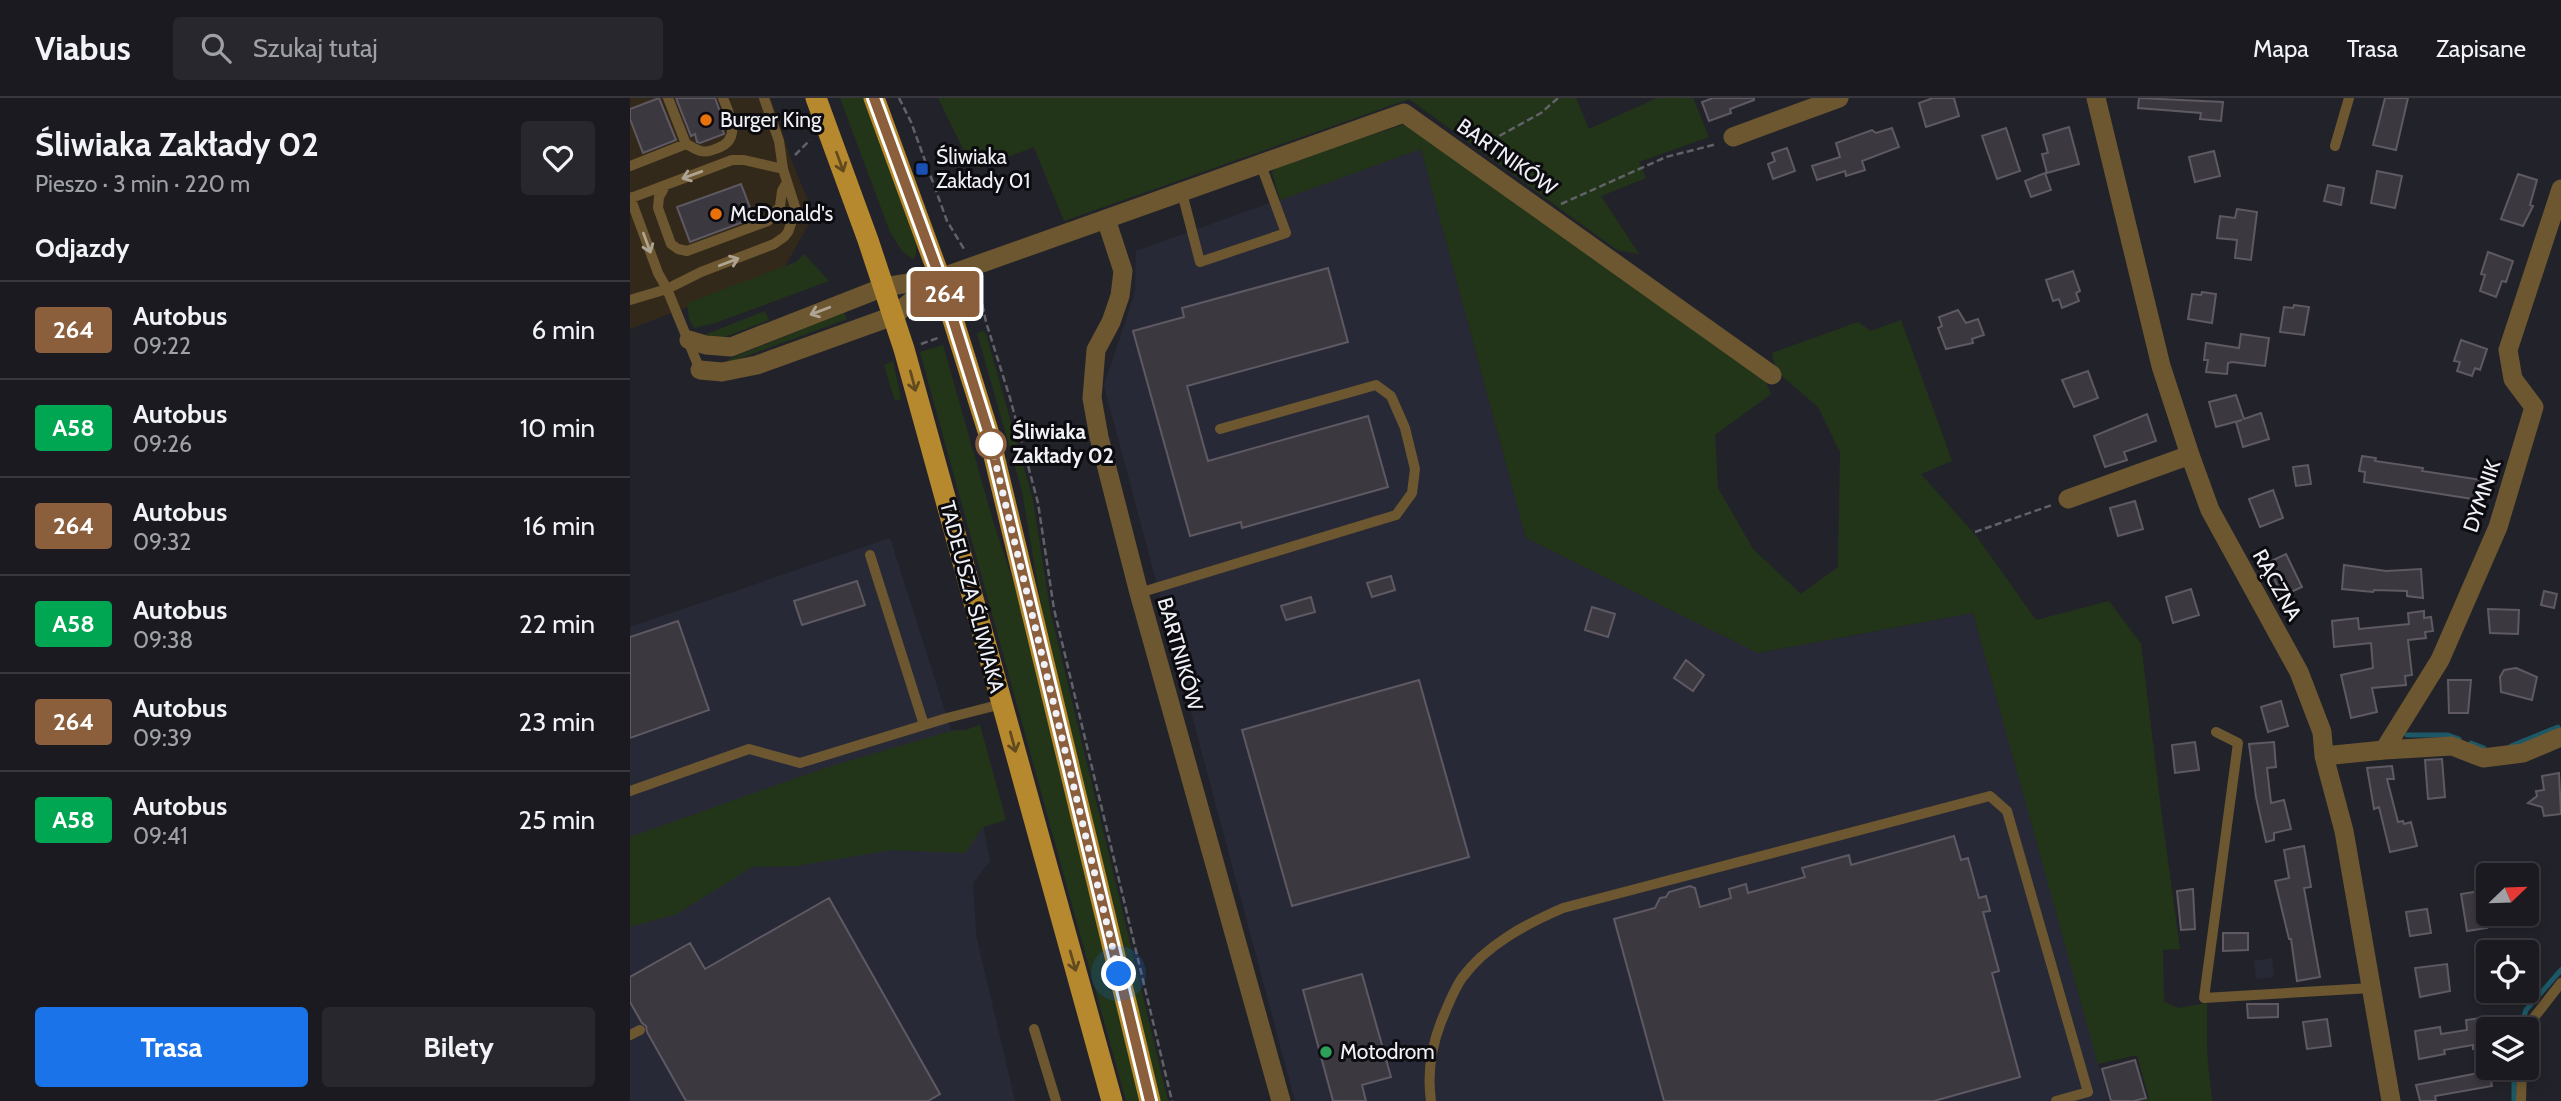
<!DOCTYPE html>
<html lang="pl">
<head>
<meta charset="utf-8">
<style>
  :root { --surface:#1a1a20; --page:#27272d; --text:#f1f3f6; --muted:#9fa1a5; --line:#38383e; --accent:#1a73e8 }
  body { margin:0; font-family:Cabin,sans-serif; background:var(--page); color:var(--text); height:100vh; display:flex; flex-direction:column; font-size:26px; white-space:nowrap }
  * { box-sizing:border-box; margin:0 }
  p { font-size:23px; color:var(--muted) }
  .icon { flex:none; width:38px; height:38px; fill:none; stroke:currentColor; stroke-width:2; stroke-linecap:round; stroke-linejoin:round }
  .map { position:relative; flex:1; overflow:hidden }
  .drawer { display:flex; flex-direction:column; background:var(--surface); width:630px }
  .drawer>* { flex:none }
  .badge { padding:0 14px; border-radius:5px; font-size:24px; line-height:46px }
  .needle { width:46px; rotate:67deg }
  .tools { position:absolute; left:1846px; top:765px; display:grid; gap:14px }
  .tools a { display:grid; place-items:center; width:63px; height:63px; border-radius:7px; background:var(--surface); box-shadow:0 4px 10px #0003,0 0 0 2px var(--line); font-size:35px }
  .you { position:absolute; width:35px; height:35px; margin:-18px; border:5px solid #fff; border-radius:50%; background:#1a73e8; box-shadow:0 0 0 10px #1a73e833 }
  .map>.badge { position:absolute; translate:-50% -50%; box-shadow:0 0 0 4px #fff }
  h2 { padding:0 35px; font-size:26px; line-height:63px }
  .round { display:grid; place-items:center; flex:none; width:74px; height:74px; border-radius:7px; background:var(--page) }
  .headline { display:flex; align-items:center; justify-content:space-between; height:119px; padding:0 35px }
  h1 { font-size:33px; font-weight:800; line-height:52px }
  .primary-button { display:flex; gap:14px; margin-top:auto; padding:14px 35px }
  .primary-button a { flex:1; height:80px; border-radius:7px; background:var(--accent); color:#fff; font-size:28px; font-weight:800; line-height:80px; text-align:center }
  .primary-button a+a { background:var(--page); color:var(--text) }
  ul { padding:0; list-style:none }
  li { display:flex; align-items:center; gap:21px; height:98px; padding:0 35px; border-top:2px solid var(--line) }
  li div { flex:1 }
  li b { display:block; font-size:26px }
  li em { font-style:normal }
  li .badge { min-width:77px; font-weight:700; text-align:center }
  header { display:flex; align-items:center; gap:42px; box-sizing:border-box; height:98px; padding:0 35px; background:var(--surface); border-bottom:2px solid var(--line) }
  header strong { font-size:33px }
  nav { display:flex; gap:38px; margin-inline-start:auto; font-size:24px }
  .search { width:490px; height:63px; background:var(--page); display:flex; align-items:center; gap:18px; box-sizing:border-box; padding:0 24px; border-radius:7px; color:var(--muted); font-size:26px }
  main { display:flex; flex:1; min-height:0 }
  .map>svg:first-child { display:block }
  .commercial { fill:#33291a }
  .built { fill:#282936 }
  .green { fill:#233518 }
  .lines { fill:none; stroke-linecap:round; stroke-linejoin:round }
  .stream { stroke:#1c5865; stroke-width:5 }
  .building { fill:#3c3840; stroke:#5e5962; stroke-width:2 }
  .path { stroke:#616268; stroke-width:2.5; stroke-dasharray:7 3.5; stroke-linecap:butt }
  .lane { stroke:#6d5730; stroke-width:10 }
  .street { stroke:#6d5730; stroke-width:19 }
  .primary { stroke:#b7892e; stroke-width:21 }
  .oneway { stroke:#624a1f }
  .oneway2 { stroke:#aea493 }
  .line-casing { stroke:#fff; stroke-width:16 }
  .line { stroke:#8b5e3c; stroke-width:10 }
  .walk { stroke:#f0f1f6; stroke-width:7; stroke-dasharray:0 12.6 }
  .food-dot { fill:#e8710a; stroke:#0c0c10; stroke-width:2.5 }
  .transit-dot { fill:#1a4fb4; stroke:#0c0c10; stroke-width:2.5 }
  .stop-dot { fill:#fff; stroke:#8b5e3c; stroke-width:3.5 }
  .leisure-dot { fill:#2e9e5b; stroke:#0c0c10; stroke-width:2.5 }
  .labels { text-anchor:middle; stroke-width:6; stroke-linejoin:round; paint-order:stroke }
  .poi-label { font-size:21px; fill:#f0f1f6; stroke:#0c0c10; text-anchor:start }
  .street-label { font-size:21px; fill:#f0f1f6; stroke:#0c0c10 }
  .stop-label { font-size:21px; font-weight:bold; fill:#f0f1f6; stroke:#0c0c10; text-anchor:start }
</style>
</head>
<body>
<header>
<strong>Viabus</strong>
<div class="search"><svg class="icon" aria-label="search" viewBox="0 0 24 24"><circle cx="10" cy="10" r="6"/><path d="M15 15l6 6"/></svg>Szukaj tutaj</div>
<nav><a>Mapa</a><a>Trasa</a><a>Zapisane</a></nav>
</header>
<main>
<section class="drawer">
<div class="headline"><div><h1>Śliwiaka Zakłady 02</h1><p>Pieszo · 3 min · 220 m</p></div><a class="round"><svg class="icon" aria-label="heart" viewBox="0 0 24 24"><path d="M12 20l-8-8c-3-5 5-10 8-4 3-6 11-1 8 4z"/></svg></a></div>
<h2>Odjazdy</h2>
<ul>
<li><span class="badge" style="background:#8b5e3c;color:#fff">264</span><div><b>Autobus</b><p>09:22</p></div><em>6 min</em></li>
<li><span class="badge" style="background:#00a651;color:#fff">A58</span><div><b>Autobus</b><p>09:26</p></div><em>10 min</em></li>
<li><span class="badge" style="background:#8b5e3c;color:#fff">264</span><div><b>Autobus</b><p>09:32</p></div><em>16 min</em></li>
<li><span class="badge" style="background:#00a651;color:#fff">A58</span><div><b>Autobus</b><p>09:38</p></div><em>22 min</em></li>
<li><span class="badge" style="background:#8b5e3c;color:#fff">264</span><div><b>Autobus</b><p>09:39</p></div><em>23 min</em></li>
<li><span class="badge" style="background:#00a651;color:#fff">A58</span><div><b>Autobus</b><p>09:41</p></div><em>25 min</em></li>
</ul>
<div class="primary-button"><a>Trasa</a><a>Bilety</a></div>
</section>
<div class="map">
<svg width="1931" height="1003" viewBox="0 0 1931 1003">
  <rect width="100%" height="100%" fill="#22232a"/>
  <path class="commercial" d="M0 0H141L161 61 184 117 153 172 0 231Z"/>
  <path class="built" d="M791 51 896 440 1128 555 1343 515 1479 1003H665L474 288 505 194 506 153Z
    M260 440 321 632H335L360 763 343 785 346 837 385 1003H0V529Z
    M1642 860 1644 879 1626 881 1624 863Z"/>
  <path class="green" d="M210 0H234L286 146V157L283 161 272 153 260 134Z
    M308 0H946L959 31 1027 0H1063L1079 39 1009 64 1016 80 971 98 1009 156 987 152 779 1 434 123 404 49 347 70 342 69Z
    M779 25 785 35 791 32 1133 277 1141 296 1085 337 1088 390 1123 451 1171 496 1208 469 1210 354 1188 309 1146 273 1142 255 1228 224 1241 233 1271 222 1322 363 1291 376 1347 439 1406 522 1479 503 1511 546 1531 711 1550 851 1533 852 1534 904 1549 910 1577 905V954L1582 1003H1510L1519 1000 1507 957 1468 966 1343 515 1128 555 896 440 791 51 650 102 642 74 653 65Z
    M174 156 199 183 85 225 64 230 59 221 57 205 166 164Z
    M135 213 139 222 92 240 74 237Z
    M214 214 217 221 100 264 97 262Z
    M353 233 356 236 403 402 420 512 538 1003H530L412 512 392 393 347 235Z
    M313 247 363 423 392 511 511 1003H496L290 254Z
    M263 263 271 301 265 303 254 267Z
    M350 627 376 722 353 729 335 755 261 752 166 768 122 769 47 816 0 829V739L195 670 321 633 335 632Z"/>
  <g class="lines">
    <path class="stream" d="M1777 637H1818L1829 641
      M1841 645 1854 650
      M1881 648 1928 629
      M1890 931 1896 912 1931 872
      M1884 1003V970"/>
  </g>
  <path class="building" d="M29 0 46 42 13 55 0 21V11Z
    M46 0H85L94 25 91 27 94 36 70 45 67 44 65 36 61 38Z
    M1083 0H1124V2L1100 11 1101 15 1079 23 1072 4Z
    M1303 0H1324L1329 18 1296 29 1289 5Z
    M1509 0 1593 4 1591 23 1570 21 1571 15 1508 10Z
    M1755 0H1778L1766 52 1743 47Z
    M1439 29 1449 66 1417 75 1412 56 1418 55 1413 37Z
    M1262 30 1269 49 1232 63 1235 72 1216 78 1215 73 1187 82 1182 68 1210 59 1206 45 1242 32 1246 35Z
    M1376 30 1390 73 1367 81 1352 38Z
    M1157 50 1165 73 1143 81 1138 66 1145 63 1142 55Z
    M1584 53 1590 78 1565 84 1559 59Z
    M1747 73 1772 78 1765 110 1741 105Z
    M1415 75 1421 92 1401 99 1395 83Z
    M1888 76 1907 82 1900 107 1903 108 1893 128 1871 121Z
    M111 86 124 120 60 144 47 109Z
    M1698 87 1714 90 1711 107 1694 103Z
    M1607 111 1627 114 1621 162 1605 160 1607 142 1587 140 1590 118 1605 120Z
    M1858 154 1883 163 1876 184 1872 183 1866 199 1850 193 1855 177 1851 176Z
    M698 170 718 244 557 288 578 363 738 318 758 389 612 430 611 424 560 438 503 233 554 219 552 210Z
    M1443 173 1450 193 1446 195 1449 203 1432 210 1429 201 1423 203 1416 182Z
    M1572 194 1586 196 1582 225 1558 221 1562 196 1571 197Z
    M1664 207 1679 209 1674 237 1650 234 1654 209 1663 210Z
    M1328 212 1336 225 1348 221 1354 237 1342 241 1343 245 1316 251 1308 230 1312 228 1309 219Z
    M1611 236 1639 240 1635 268 1602 264 1598 265 1597 276 1576 274 1578 262H1574L1576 245 1609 250Z
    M1831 242 1857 251 1850 272 1845 270 1842 278 1827 273 1830 264 1824 263Z
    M1458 273 1468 300 1444 309 1432 282Z
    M1606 297 1614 321 1631 315 1639 341 1613 349 1606 324 1612 322 1586 329 1579 304Z
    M1517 316 1526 343 1494 354 1497 362 1475 369 1464 338Z
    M1732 358 1746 360 1745 363 1793 370 1792 373 1852 382 1849 402 1734 384 1735 374 1729 373Z
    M1678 367 1681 386 1666 388 1663 369Z
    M1643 392 1653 420 1630 429 1619 401Z
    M1505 403 1513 431 1488 438 1480 410Z
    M1656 456 1672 489 1652 498 1637 465Z
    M1714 467 1756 473 1791 471 1793 500 1777 498V493L1744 492 1743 494 1712 491Z
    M761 478 765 492 742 499 737 485Z
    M227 483 235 507 172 527 164 503Z
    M1561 491 1569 517 1543 525 1536 499Z
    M1914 493 1927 496 1924 510 1911 507Z
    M681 499 685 514 656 522 651 508Z
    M962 509 985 516 978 539 955 532Z
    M1858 511 1889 512 1888 536 1860 535Z
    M1794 513V520L1801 519 1803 533 1795 534 1796 540 1778 542 1782 577 1775 578 1776 587 1742 590 1747 614 1721 620 1711 577 1743 570 1741 545 1704 549 1702 523 1728 520 1729 531 1779 526 1778 515Z
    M48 523 79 612 0 640V539Z
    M1056 562 1074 577 1063 593 1044 580Z
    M1886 570 1907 579 1902 602 1871 594 1870 579 1874 572Z
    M789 582 839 759 662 808 612 632Z
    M1818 582H1841L1838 615H1819Z
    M1651 603 1658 628 1638 634 1631 609Z
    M1565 644 1569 672 1545 675 1542 647Z
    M1644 644 1646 669 1637 670 1641 705 1654 702 1661 731 1644 735V742L1636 744 1626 699 1619 646Z
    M1812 661 1815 699 1798 701 1795 662Z
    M1762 668 1764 681H1757L1768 724 1773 723 1774 726 1781 724 1787 748 1760 754 1749 709 1744 711 1737 670Z
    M1929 675 1931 716 1914 718 1912 709 1898 705 1907 698 1906 693 1914 692 1912 678Z
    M1324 738 1331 762 1338 760 1349 800 1356 798 1360 813 1353 814 1369 873 1362 875 1390 979 1304 1003H1034L984 821 1025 810 1030 800 1036 799 1039 794 1060 788 1065 790 1070 809 1101 800 1099 791 1116 786 1118 795 1175 779 1172 770 1219 757 1221 767Z
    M1674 748 1681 789 1674 790 1690 879 1667 883 1661 841H1659L1645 783 1659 780 1654 752Z
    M1563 791 1565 831 1551 832 1547 793Z
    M1856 792 1858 806 1853 807 1857 830 1837 833 1831 796Z
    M199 800 310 996 298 1003H56L17 934 16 928 12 925 0 904V879L60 845 75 871Z
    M1797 811 1801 835 1780 838 1776 814Z
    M1593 835H1618V852L1593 853Z
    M1817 866 1820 893 1790 899 1785 870Z
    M732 876 761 979 732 987 736 1003H703L673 892Z
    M1617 906H1648V919L1618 920Z
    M1858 919V948L1843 951V947L1814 952 1815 956 1789 961 1785 933 1810 929 1811 936 1837 932 1836 922Z
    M1697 921 1701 948 1677 951 1673 924Z
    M1505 962 1516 1000 1504 1003H1481L1472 971Z
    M1859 973 1862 988 1805 998 1806 1003H1790L1786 987Z"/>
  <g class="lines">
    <path class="path" d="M269 0 281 24 317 123 334 151
      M851 48 911 15 928 0
      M165 57 180 42
      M931 106 1036 59 1087 46
      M348 186 356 224 380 300 408 405 424 511 542 1003
      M291 246 308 240
      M1345 434 1422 407"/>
    <path class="lane" d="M38 0 56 46C61 48 66 52 71 53 77 55 82 52 88 50 112 41 100 17 93 0
      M134 0 149 43 153 71
      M1705 48 1719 0
      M0 68 56 46
      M35 88 29 99 28 110 41 146 48 151 57 153 138 123 150 108 152 93 157 84
      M552 95 570 164 656 135 631 67
      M0 99 28 175 37 191 70 272
      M0 202 37 191 71 174 144 146 154 139 158 134 166 112 153 71 114 62H102L1 100
      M240 457 294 627
      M509 495 766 417 782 395 785 371 775 330 761 298 746 287 590 331
      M1586 634 1608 645 1574 900 1741 890
      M0 693 119 651 170 665 317 620 372 606
      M404 931 426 1003
      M1895 931 1931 885
      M0 937 10 932
      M801 1003C797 975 801 950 811 924 817 910 823 893 832 880 856 847 896 826 933 810L1360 698 1377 713 1458 994 1426 1003
      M1891 1003 1892 970"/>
    <path class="street" d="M1466 0 1531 268 1560 357 1580 412 1669 574 1692 634 1694 658 1714 733 1761 1003
      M1103 39 1209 0
      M476 121 493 173 490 198 481 224 466 252 462 300 469 339 509 495 651 1003
      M59 242 76 247 101 249 254 189 310 180 774 15 1142 277
      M70 272 92 274 127 267 263 218 309 181
      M1438 401 1560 357
      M1754 652 1822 648 1853 660 1893 655 1931 639
      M1694 658 1754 652 1810 562 1868 429 1904 309 1883 281 1878 252 1931 91"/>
    <path class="primary" d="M186 0 238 142 274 251 482 1003
      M244 0 310 180 358 333 520 1003"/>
  </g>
  <defs><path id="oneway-shaft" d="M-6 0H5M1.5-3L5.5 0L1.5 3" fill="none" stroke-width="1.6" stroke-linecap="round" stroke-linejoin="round" transform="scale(1.75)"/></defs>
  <g class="oneway">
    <use href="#oneway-shaft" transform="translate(210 64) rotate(70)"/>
    <use href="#oneway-shaft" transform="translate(283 283) rotate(75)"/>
    <use href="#oneway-shaft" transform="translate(383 644) rotate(75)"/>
    <use href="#oneway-shaft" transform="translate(443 863) rotate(74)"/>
  </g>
  <g class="oneway2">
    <use href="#oneway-shaft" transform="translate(62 77) rotate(160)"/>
    <use href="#oneway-shaft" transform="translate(17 145) rotate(70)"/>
    <use href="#oneway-shaft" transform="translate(99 164) rotate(-21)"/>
    <use href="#oneway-shaft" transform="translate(190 213) rotate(159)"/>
  </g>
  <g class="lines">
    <defs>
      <path id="line" d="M244 0 310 180 358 333 520 1003"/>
    </defs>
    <use href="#line" class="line-casing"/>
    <use href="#line" class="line"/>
    <path class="walk" d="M361 346 489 876"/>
  </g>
  <g class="food-dot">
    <circle cx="76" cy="22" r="7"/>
    <circle cx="86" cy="116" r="7"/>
  </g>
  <rect class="transit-dot" x="285" y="64" width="14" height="14" rx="3.5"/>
  <circle class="stop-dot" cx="361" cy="346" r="14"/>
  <circle class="leisure-dot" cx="696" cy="954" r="7"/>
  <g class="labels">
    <g class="poi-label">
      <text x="90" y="29">Burger King</text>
      <text x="306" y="66">Śliwiaka<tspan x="306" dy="24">Zakłady 01</tspan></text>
      <text x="100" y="123">McDonald's</text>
      <text x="710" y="961">Motodrom</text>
    </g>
    <g class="street-label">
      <text transform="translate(877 59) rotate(35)" y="7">BARTNIKÓW</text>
      <text transform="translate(1852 398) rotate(-71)" y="7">DYMNIK</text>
      <text transform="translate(1647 487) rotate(61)" y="7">RĄCZNA</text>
      <text transform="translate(342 499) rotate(75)" y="7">TADEUSZA ŚLIWIAKA</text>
      <text transform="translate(550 556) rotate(74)" y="7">BARTNIKÓW</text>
    </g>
    <g class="stop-label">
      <text x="382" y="341">Śliwiaka<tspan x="382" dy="24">Zakłady 02</tspan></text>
    </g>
  </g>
</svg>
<div class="tools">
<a><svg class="needle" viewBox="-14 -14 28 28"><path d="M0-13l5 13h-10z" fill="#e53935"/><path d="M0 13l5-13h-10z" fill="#9fa1a5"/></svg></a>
<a><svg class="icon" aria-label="locate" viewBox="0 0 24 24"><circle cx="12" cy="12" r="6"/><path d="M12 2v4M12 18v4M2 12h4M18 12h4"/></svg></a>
<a><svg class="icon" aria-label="layers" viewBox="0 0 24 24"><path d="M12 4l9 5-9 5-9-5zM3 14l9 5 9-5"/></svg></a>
</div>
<div class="you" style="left:489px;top:876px"></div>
<b class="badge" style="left:315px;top:196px;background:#8b5e3c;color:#fff">264</b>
</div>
</main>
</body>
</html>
